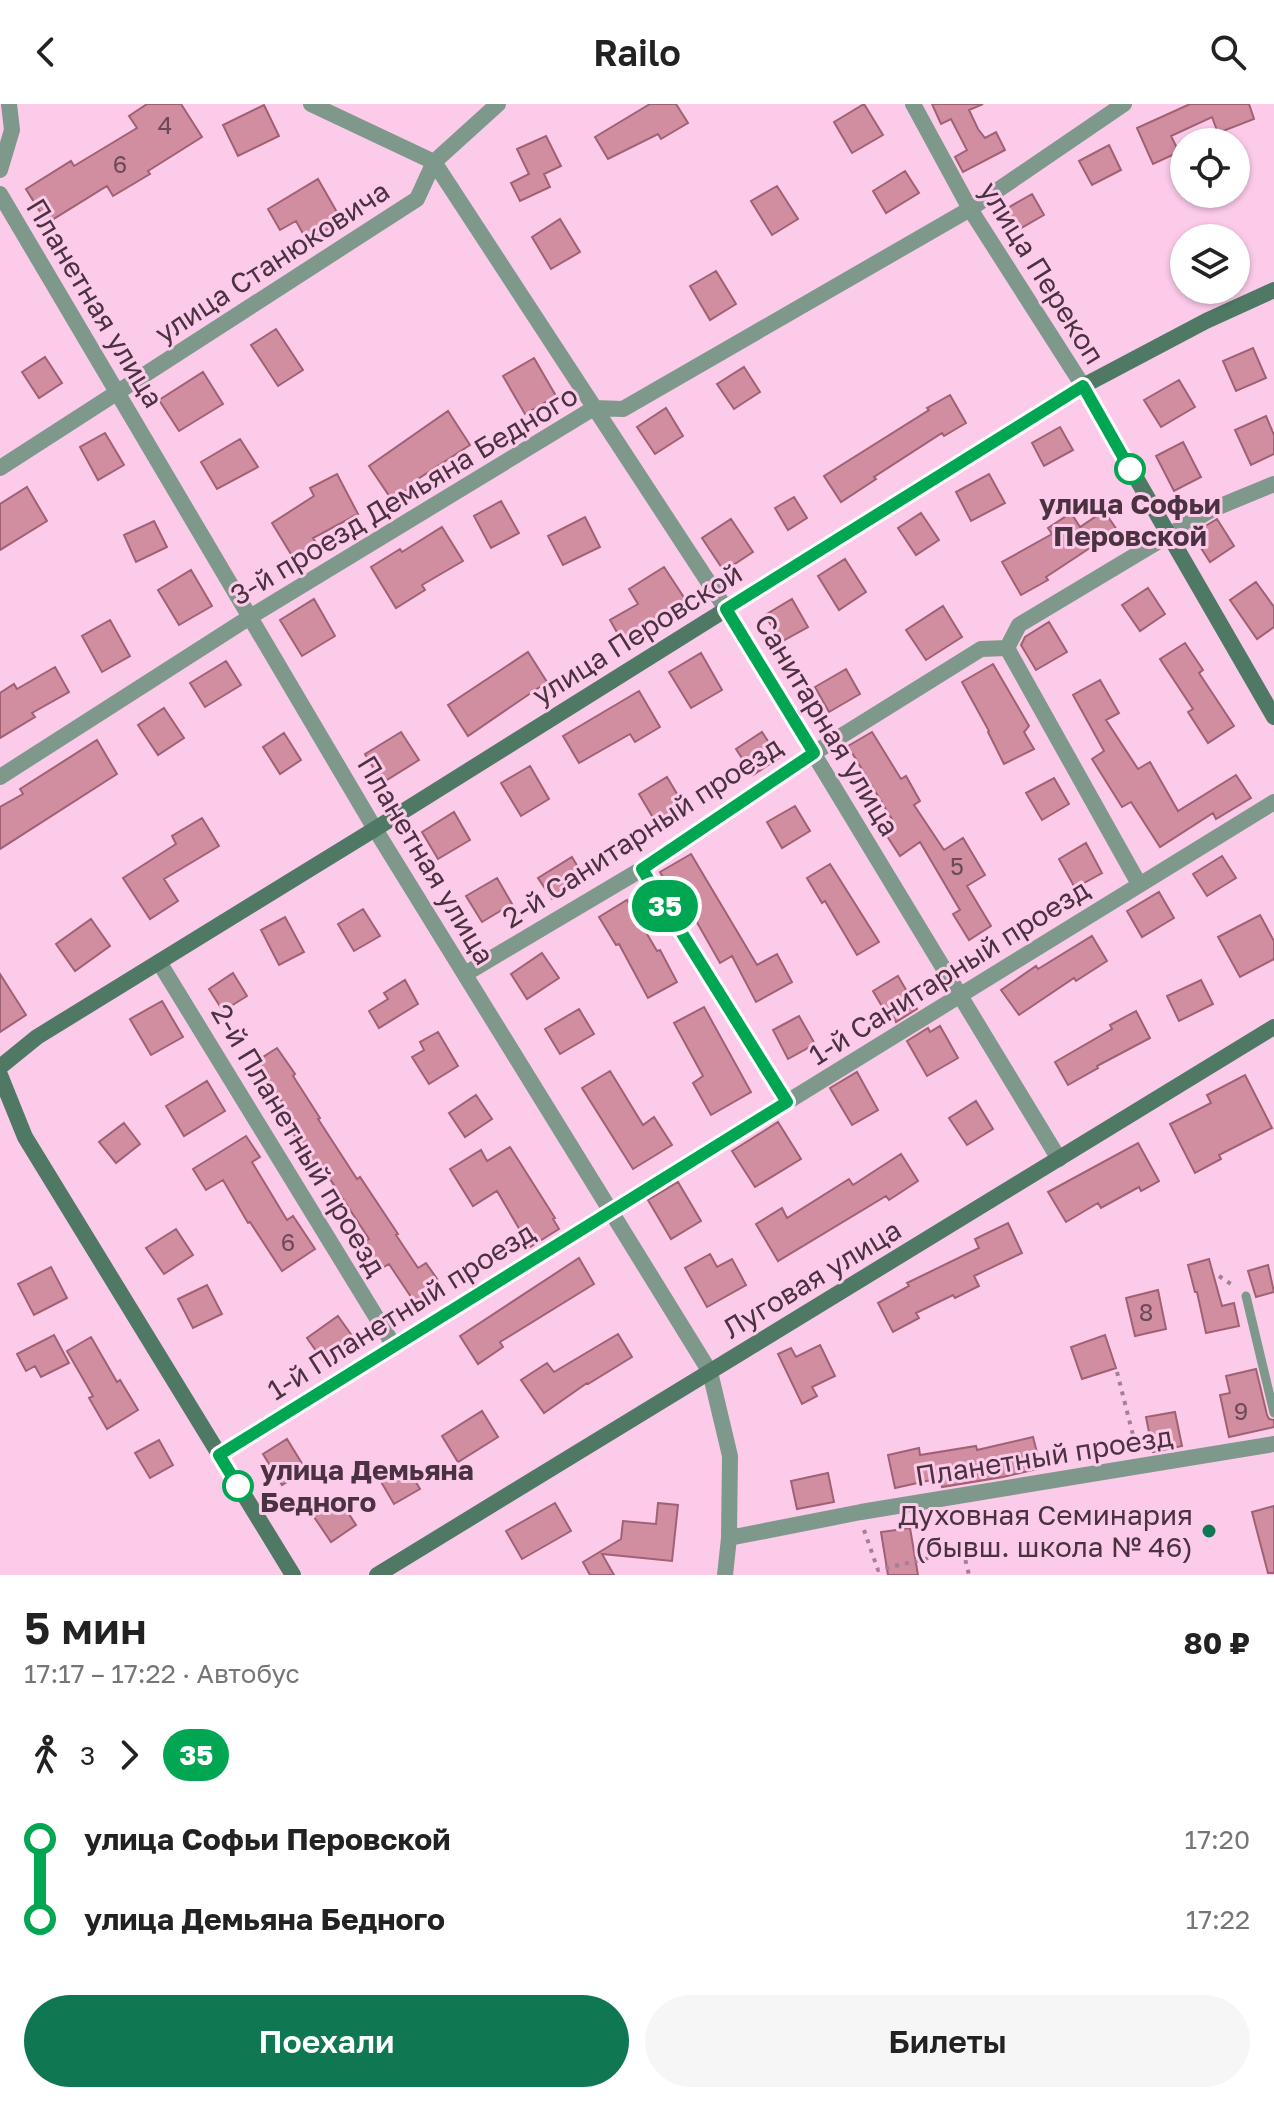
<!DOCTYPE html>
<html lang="ru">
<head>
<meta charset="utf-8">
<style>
  :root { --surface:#fff; --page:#f6f6f6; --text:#222; --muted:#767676; --accent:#0f7852 }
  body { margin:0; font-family:"Golos Text",sans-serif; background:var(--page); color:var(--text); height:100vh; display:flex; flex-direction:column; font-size:30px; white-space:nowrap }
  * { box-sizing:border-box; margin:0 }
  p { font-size:26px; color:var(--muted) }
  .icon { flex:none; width:44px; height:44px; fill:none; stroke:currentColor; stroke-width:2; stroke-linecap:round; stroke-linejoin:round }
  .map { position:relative; height:1471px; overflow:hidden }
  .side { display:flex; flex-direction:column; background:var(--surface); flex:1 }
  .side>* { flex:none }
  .badge { padding:0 16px; border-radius:26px; font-size:28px; line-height:52px }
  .buttons { position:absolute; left:1170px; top:24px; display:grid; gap:16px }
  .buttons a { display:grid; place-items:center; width:80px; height:80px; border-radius:50%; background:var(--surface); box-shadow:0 2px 6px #0004; font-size:40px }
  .map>.badge { position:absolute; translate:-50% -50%; box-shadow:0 0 0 4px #fff }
  .legs { display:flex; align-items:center; gap:12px; height:88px; padding:0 24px; font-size:26px }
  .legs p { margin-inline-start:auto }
  .overview { display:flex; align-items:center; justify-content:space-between; height:136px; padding:0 24px }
  h1 { font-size:44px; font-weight:600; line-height:60px }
  .primary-button { display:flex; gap:16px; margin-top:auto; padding:16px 24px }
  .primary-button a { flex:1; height:92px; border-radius:48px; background:var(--accent); color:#fff; font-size:32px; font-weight:600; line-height:92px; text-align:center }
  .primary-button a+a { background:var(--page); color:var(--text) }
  ul { padding:0 24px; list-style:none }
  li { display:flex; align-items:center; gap:28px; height:80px; font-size:30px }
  li i { display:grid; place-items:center; width:12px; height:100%; margin:0 10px; background:currentColor }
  li i::after { content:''; width:20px; height:20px; margin:-10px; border:6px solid; border-radius:50%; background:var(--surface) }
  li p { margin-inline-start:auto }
  li:first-child i { background:linear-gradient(#0000 50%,currentColor 0) }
  li:last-child i { background:linear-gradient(currentColor 50%,#0000 0) }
  header { display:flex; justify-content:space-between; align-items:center; height:104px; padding:0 24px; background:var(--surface); font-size:36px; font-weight:600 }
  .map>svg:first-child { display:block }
  .building { fill:#d18ea0; stroke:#9f6173; stroke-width:2 }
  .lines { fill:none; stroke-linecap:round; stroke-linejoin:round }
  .path { stroke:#a47f96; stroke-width:4; stroke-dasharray:4 6; stroke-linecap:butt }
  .lane { stroke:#7e998b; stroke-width:9 }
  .street { stroke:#7e998b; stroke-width:16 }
  .secondary { stroke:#4f7964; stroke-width:16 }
  .line-1-casing { stroke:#fff; stroke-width:18 }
  .line-1 { stroke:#00a651; stroke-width:12 }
  .stop-1-dot { fill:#fff; stroke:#00a651; stroke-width:4 }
  .poi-dot { fill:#0f7852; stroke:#fccbe9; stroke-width:3 }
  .labels { text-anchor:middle; stroke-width:6; stroke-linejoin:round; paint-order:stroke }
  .number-label { font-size:24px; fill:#6c4959 }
  .street-label { font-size:28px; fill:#4a3241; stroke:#fccbe9 }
  .stop-label { font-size:28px; font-weight:bold; fill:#4a3241; stroke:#fccbe9 }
  .poi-label { font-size:28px; fill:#4a3241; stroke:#fccbe9; text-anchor:end }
</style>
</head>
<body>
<header><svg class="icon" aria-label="back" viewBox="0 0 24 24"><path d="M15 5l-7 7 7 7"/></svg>Railo<svg class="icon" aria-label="search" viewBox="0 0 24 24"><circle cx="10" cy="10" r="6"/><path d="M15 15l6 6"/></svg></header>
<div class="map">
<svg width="1274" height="1471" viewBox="0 0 1274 1471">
  <rect width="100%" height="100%" fill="#fccbe9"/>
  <path class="building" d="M147 0H181L202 33 148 67 150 70 113 92 107 82 47 119 26 85 71 57 74 62 137 24 129 12Z
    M650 0H676L688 19 661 35 658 30 608 55 595 33Z
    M864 0 883 31 852 49 834 18Z
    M932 0H983L969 6 978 25 985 34 996 28 1005 46 963 68 955 53 967 46 951 15 941 20Z
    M1190 0H1249L1254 15 1218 29 1212 13 1171 32 1179 48 1153 60 1137 24Z
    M264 1 279 32 238 52 223 21Z
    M546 32 561 62 544 70 550 83 520 97 511 79 529 70 517 45Z
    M1109 41 1121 66 1092 81 1079 57Z
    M905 67 919 89 886 109 873 87Z
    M318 75 342 117 307 137 296 117 280 126 268 105Z
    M777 82 798 115 772 131 751 97Z
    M1032 90 1044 111 1009 131 997 110Z
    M560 115 580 148 551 165 532 133Z
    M716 167 736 200 710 216 690 182Z
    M276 225 303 266 278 282 251 241Z
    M1253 244 1266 274 1236 287 1223 257Z
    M45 253 62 279 39 294 22 268Z
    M534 254 556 292 525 310 503 272Z
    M744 263 760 288 734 305 717 280Z
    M203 268 223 300 179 327 159 296Z
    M1179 276 1195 303 1161 323 1144 296Z
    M950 291 966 319 944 332 942 329 874 373 876 375 841 398 824 372 929 306 927 304Z
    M666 304 683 332 655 350 637 323Z
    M448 307 470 341 418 375 420 377 392 396 369 362Z
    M1266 312 1274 331V350L1251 361 1235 326Z
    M1060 323 1073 346 1044 362 1032 339Z
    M105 329 124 361 98 376 80 343Z
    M240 335 258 363 217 385 201 358Z
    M1183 338 1201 373 1174 387 1156 352Z
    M337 370 358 410 313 434 317 440 294 455 272 419 314 392 310 384Z
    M989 370 1005 399 971 417 956 388Z
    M27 383 47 417 0 446V400Z
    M794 393 807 414 788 426 775 404Z
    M501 397 519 429 491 444 474 412Z
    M1104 407 1117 426 1046 473 1048 476 1021 491 1002 458 1052 430 1048 424 1071 409 1080 423Z
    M921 409 939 436 916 451 898 424Z
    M585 413 600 443 563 461 548 432Z
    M731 415 753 448 724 467 702 434Z
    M1217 415 1234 442 1210 458 1192 430Z
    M154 417 167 443 136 458 124 431Z
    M442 423 463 457 422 481 425 486 396 504 371 463 400 445 402 448Z
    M845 455 866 488 839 506 818 472Z
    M664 463 685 495 641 523 644 529 624 541 610 516 638 500 629 485Z
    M191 466 212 502 179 521 158 486Z
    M1256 478 1274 503V523L1257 535 1230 496Z
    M1148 484 1165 510 1140 527 1122 501Z
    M314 495 335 532 302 552 280 516Z
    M792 495 808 523 781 538 765 511Z
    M943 502 962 533 926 556 906 526Z
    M110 516 130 552 102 568 82 532Z
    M1049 518 1067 548 1036 566 1021 541 1025 533Z
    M1185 539 1203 566 1199 569 1234 622 1208 639 1188 608 1193 605 1160 555Z
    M528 548 547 578 468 632 448 601Z
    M701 549 722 586 691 604 669 568Z
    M226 557 241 581 205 603 190 579Z
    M993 560 1029 622 1024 628 1034 645 1004 660 988 628 989 627 962 578Z
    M55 563 69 588 32 609 35 613 0 634V589L14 580 17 585Z
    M846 565 860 590 829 608 815 583Z
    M1100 576 1119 609 1106 616 1138 665 1150 658 1178 707 1236 671 1251 694 1216 715 1213 709 1160 743 1131 698 1122 703 1092 655 1104 647 1073 591Z
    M639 587 660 623 635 638 630 630 579 659 563 632Z
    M164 604 184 634 158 651 138 621Z
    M401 628 419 656 382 679 365 650Z
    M762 628 779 654 753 671 736 645Z
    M872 628 901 675 906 672 920 697 914 701 944 746 963 734 985 771 967 782 991 822 969 836 953 810 960 806 920 738 900 752 885 729 896 722 848 642Z
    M284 629 301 656 280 670 263 643Z
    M97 636 117 670 0 745V703L23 690 20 685Z
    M530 662 549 695 521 712 501 679Z
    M667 673 686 705 658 722 639 690Z
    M1054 674 1069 700 1042 716 1026 689Z
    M795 702 810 727 782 744 767 718Z
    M454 708 470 736 438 755 422 728Z
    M202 714 219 742 164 775 178 797 150 815 123 774 176 740 172 732Z
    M1086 739 1102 769 1075 784 1059 755Z
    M691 750 757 861 777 850 792 878 756 898 732 852 720 859 686 799 680 803 660 768Z
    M1222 752 1236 774 1207 792 1193 770Z
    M572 753 585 775 552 795 538 774Z
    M830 760 879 838 857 851 825 797 822 799 807 774Z
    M497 774 512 800 482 818 466 792Z
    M1159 788 1174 814 1142 833 1127 807Z
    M627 796 657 847 660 846 677 878 648 894 619 840 616 841 599 813Z
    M363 805 380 832 354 847 338 820Z
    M1260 811 1274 837V855L1240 873 1218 833Z
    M285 813 304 848 279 861 261 826Z
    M91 815 110 842 75 867 56 840Z
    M1092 832 1107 857 1076 877 1074 874 1019 911 1001 886 1036 862 1038 865Z
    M542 849 559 874 527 895 511 870Z
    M233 869 247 892 223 907 209 885Z
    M0 870 26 911 0 928Z
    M898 872 917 905 896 918 894 914 890 916 873 887Z
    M405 876 418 900 379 924 369 907 388 895 384 889Z
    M1201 876 1213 900 1179 917 1167 892Z
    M162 897 183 933 151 951 130 915Z
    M704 903 751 988 711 1011 693 979 703 972 674 919Z
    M579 905 594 930 560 950 545 925Z
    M1136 907 1150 934 1097 962 1098 964 1068 981 1055 958 1112 925 1110 921Z
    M799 912 815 940 788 955 773 926Z
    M940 922 958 954 927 972 907 937 928 924 930 928Z
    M438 928 458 962 429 980 412 953 424 946 420 938Z
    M277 944 295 970 293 972 320 1014 318 1015 357 1075 360 1073 398 1130 396 1131 418 1164 426 1159 442 1182 415 1199 389 1160 379 1166 363 1139 369 1135 324 1066 318 1070 281 1010 287 1006 271 980 267 982 252 960Z
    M610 967 643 1021 654 1013 672 1041 633 1065 582 984Z
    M857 968 878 1006 852 1021 830 984Z
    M1245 971 1272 1024 1219 1051 1221 1055 1195 1069 1170 1020 1211 999 1207 991Z
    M207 977 225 1007 184 1032 166 1002Z
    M476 991 492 1015 465 1033 449 1009Z
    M976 997 993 1025 967 1041 949 1014Z
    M778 1018 801 1055 755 1083 732 1047Z
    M124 1019 140 1040 116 1059 99 1038Z
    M246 1032 260 1053 252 1058 287 1116 293 1112 315 1145 282 1167 250 1118 248 1119 223 1076 206 1086 193 1065Z
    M1138 1039 1159 1077 1141 1087 1139 1083 1101 1104 1098 1099 1066 1118 1048 1088Z
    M510 1043 555 1114 553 1115 559 1125 530 1143 497 1087 473 1102 450 1065 481 1046 487 1057Z
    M901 1050 918 1077 889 1096 886 1092 778 1157 756 1120 782 1104 787 1114 849 1075 853 1081Z
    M678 1078 701 1117 671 1135 648 1096Z
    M1008 1119 1022 1149 974 1172 979 1182 955 1194 953 1191 916 1209 919 1214 893 1228 878 1199 909 1182 907 1179 979 1144 975 1135Z
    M176 1125 193 1151 164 1170 146 1144Z
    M710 1150 717 1163 732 1155 746 1181 707 1203 685 1164Z
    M579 1154 594 1180 500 1238 503 1243 478 1260 460 1232Z
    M1209 1155 1222 1202 1234 1199 1239 1222 1206 1229 1197 1188H1195L1188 1161Z
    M1268 1161 1274 1188 1256 1193 1248 1167Z
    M51 1163 67 1194 34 1211 18 1180Z
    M207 1181 222 1210 193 1224 178 1195Z
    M1158 1186 1166 1225 1135 1232 1126 1194Z
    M338 1212 355 1236 324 1258 307 1234Z
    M618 1230 632 1253 588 1280 587 1279 544 1309 521 1276 547 1259 554 1268Z
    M54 1231 69 1259 41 1273 35 1262 26 1267 17 1250Z
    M1105 1231 1116 1264 1082 1275 1071 1243Z
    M91 1233 117 1278 120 1276 138 1306 107 1325 89 1294 93 1292 67 1247Z
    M820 1241 835 1272 812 1283 817 1292 802 1300 778 1250 791 1244 796 1253Z
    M1256 1265 1267 1311 1269 1315 1274 1316V1323L1229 1333 1220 1291 1230 1289 1226 1272Z
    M482 1307 498 1333 458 1358 442 1332Z
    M1175 1308 1182 1342 1153 1348 1146 1313Z
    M1033 1333 1041 1364 1003 1373 942 1383 940 1374 895 1384 888 1351 919 1344 920 1351 976 1342 977 1346Z
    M287 1335 306 1366 282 1381 263 1350Z
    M159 1336 173 1361 150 1374 135 1349Z
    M405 1360 420 1385 394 1400 380 1376Z
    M828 1369 834 1398 797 1405 791 1377Z
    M338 1393 356 1421 331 1438 312 1410Z
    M555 1399 571 1427 522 1455 506 1427Z
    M658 1399 678 1401 672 1457 602 1450 614 1471H590L583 1458 621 1435 623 1417 656 1420Z
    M1274 1402V1469H1268L1252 1408Z
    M910 1424 918 1471H888L881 1428Z"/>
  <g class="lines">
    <path class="path" d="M1219 1172 1234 1182
      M1117 1268 1136 1343
      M864 1426 878 1466 963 1446 969 1471"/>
    <path class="lane" d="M1246 1192 1274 1309"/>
    <path class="street" d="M311 0 434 58
      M913 0 970 105 1083 282
      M434 58 726 505 1059 1055
      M0 66 12 26 9 0
      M0 90 375 725 710 1268 730 1352 729 1434 725 1471
      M0 364 417 95 434 58 498 0
      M1007 544 1139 780
      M0 673 250 513 594 304 623 305 970 105 1124 0
      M642 765 787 998
      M159 858 394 1242
      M465 870 642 765 814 649 981 545 1007 544 1019 521 1211 406 1274 380
      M219 1351 610 1107 1274 698
      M729 1434 861 1408 1274 1340"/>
    <path class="secondary" d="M1083 282 1274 613
      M0 963 37 933 375 725 1083 282 1206 217 1274 186
      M0 971 25 1033 293 1471
      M377 1471 1274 923"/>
  </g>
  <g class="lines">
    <defs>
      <path id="line-1" d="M238 1382 219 1351 787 998 642 765 814 649 726 505 1083 282 1130 365"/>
    </defs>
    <use href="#line-1" class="line-1-casing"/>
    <use href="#line-1" class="line-1"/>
  </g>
  <g class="stop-1-dot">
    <circle cx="1130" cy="365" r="14"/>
    <circle cx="238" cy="1382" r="14"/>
  </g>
  <circle class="poi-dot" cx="1209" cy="1427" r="8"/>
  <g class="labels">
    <g class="number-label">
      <text x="165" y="30">4</text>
      <text x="120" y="69">6</text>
      <text x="957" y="771">5</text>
      <text x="288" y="1147">6</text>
      <text x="1146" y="1217">8</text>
      <text x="1241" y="1316">9</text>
    </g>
    <g class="street-label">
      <text transform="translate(272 158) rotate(-33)" y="10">улица Станюковича</text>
      <text transform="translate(1042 169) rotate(58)" y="10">улица Перекоп</text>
      <text transform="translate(95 199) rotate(59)" y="10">Планетная улица</text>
      <text transform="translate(404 391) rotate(-31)" y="10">3-й проезд Демьяна Бедного</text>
      <text transform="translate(637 530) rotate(-32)" y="10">улица Перовской</text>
      <text transform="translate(827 621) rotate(59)" y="10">Санитарная улица</text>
      <text transform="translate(642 728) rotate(-33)" y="10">2-й Санитарный проезд</text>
      <text transform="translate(426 756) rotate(59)" y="10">Планетная улица</text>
      <text transform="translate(949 868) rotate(-32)" y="10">1-й Санитарный проезд</text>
      <text transform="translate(299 1036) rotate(59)" y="10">2-й Планетный проезд</text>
      <text transform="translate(812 1175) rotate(-31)" y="10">Луговая улица</text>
      <text transform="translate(401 1207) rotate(-32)" y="10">1-й Планетный проезд</text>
      <text transform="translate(1044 1352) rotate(-9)" y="10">Планетный проезд</text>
    </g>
    <g class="stop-label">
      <text x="1130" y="410">улица Софьи<tspan x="1130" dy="32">Перовской</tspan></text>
      <text x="260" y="1376" text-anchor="start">улица Демьяна<tspan x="260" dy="32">Бедного</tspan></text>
    </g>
    <g class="poi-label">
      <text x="1193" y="1421">Духовная Семинария<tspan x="1193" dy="32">(бывш. школа № 46)</tspan></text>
    </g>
  </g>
</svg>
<div class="buttons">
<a><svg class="icon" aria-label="locate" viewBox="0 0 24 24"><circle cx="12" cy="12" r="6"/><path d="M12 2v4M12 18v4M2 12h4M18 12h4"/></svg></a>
<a><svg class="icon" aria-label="layers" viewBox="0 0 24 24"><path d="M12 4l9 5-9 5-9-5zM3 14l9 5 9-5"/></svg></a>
</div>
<b class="badge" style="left:665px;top:802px;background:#00a651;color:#fff">35</b>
</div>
<section class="side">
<div class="overview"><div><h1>5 мин</h1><p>17:17 – 17:22 · Автобус</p></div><b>80 ₽</b></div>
<div class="legs"><svg class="icon" aria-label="walk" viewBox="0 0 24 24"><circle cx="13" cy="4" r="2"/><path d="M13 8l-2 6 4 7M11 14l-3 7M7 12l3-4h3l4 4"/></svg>3<svg class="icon" aria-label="forward" viewBox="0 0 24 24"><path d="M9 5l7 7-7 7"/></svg><b class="badge" style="background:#00a651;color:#fff">35</b></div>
<ul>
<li><i style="color:#00a651"></i><b>улица Софьи Перовской</b><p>17:20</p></li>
<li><i style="color:#00a651"></i><b>улица Демьяна Бедного</b><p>17:22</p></li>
</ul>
<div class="primary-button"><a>Поехали</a><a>Билеты</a></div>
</section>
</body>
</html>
